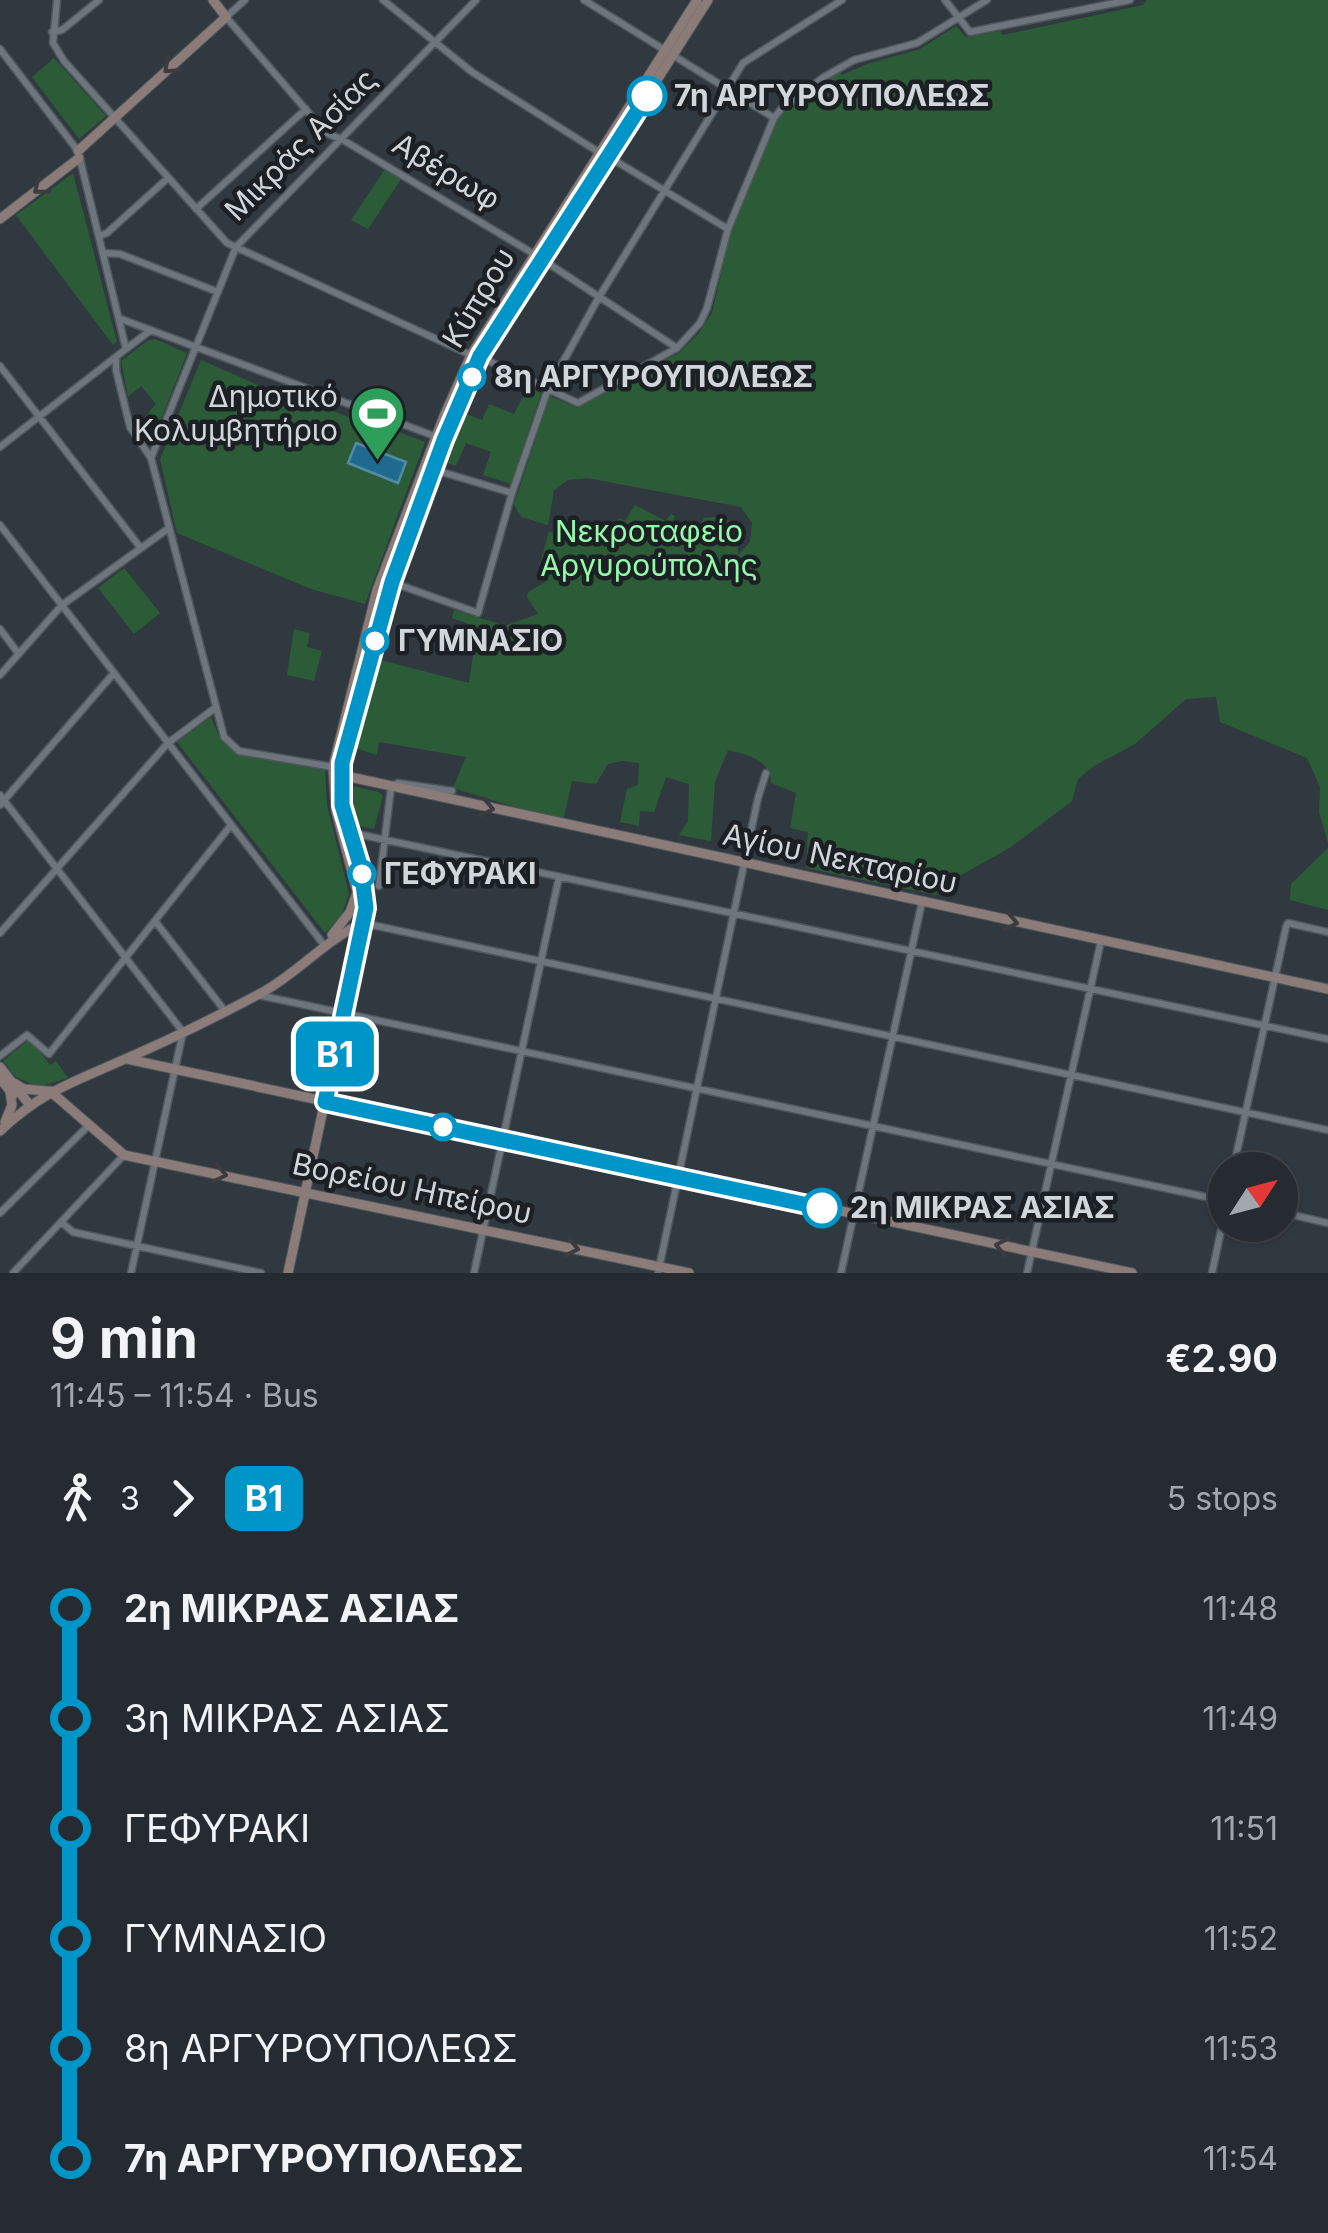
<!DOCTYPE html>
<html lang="en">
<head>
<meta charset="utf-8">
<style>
  :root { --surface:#252b30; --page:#31373c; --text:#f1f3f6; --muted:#a3a7ab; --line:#42474c }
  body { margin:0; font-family:Inter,sans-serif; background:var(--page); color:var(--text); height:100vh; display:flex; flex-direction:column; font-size:38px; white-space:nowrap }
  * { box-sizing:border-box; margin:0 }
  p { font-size:32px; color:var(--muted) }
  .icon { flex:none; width:55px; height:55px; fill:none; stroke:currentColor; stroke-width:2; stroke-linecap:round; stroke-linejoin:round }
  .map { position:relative; height:1273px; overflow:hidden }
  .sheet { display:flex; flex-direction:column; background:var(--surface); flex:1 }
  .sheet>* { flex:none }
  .badge { padding:0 20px; border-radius:15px; font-size:35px; line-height:65px }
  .needle { width:65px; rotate:54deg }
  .tools { position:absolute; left:1208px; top:1152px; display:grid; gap:20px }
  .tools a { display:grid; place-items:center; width:90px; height:90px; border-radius:50%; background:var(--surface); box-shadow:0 2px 8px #0004,0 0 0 2px var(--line); font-size:50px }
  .map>.badge { position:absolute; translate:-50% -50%; box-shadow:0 0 0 5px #fff }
  .legs { display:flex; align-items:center; gap:15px; height:110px; padding:0 50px; font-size:32px }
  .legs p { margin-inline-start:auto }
  .overview { display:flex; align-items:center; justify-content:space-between; height:170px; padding:0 50px }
  h1 { font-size:55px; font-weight:700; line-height:75px }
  ul { padding:0 50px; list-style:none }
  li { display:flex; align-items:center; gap:35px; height:110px; font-size:38px }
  li i { display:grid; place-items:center; width:15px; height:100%; margin:0 12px; background:currentColor }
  li i::after { content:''; width:25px; height:25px; margin:-12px; border:8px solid; border-radius:50%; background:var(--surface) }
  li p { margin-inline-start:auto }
  li:first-child i { background:linear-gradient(#0000 50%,currentColor 0) }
  li:last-child i { background:linear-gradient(currentColor 50%,#0000 0) }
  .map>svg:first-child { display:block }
  .green { fill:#2b5c37 }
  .water { fill:#1f6a8f; stroke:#548aa6; stroke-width:2.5 }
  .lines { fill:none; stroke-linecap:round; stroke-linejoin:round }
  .street-casing { stroke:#50575c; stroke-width:9 }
  .secondary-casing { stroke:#50575c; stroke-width:11 }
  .street { stroke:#6d757d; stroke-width:6 }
  .secondary { stroke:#8b7c79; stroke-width:9 }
  .oneway { stroke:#3d3b3d }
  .line-1-casing { stroke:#fff; stroke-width:22 }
  .line-1 { stroke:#0095c8; stroke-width:15 }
  .stop-1-dot { fill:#fff; stroke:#0095c8; stroke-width:5 }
  .labels { text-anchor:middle; stroke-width:9; stroke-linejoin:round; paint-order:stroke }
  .stop-label { font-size:30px; font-weight:bold; fill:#d1d6db; stroke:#1c1f23; text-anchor:start }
  .street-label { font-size:30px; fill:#d1d6db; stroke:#1c1f23 }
  .poi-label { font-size:30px; fill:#d1d6db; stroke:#1c1f23; text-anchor:end }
  .park-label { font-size:30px; fill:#94faaa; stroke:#1c1f23 }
</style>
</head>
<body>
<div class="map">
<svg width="1328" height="1273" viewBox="0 0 1328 1273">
  <rect width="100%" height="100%" fill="#313940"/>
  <path class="green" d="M1147 0H1328V843L1319 812 1320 787 1307 758 1220 722 1216 697 1186 699 1135 744 1094 766 1078 779 1072 801 1011 847 938 888 936 895 806 868 808 832 790 828 796 793 771 783C770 759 748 755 728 750L715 782 711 841 679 835 688 821 689 784 666 777 654 812 640 811 639 826 620 822 627 789 638 785 639 763 622 761 608 764 596 784 572 781 563 822 453 788 466 757 379 742 377 755 352 747 377 659 469 683 477 627 452 618 454 610 497 623 501 627 538 614 527 597 528 592 549 580 540 564 549 531 561 536H619L620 531 613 527 619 518 625 521 635 505 666 521 671 514 675 516 674 521 696 531 704 518 725 516 738 530V555L750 542 752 523 741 507 587 478 568 480 554 490 548 525 521 517 514 504 550 396 578 408 680 352 699 333 712 313 731 231 776 122 786 109 840 71 842 75 867 64 920 49 956 26 966 37 1000 31 1003 35 1143 5Z
    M54 58 106 116 79 139 32 77Z
    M387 166 403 176 368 229 351 220Z
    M73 173 117 342 113 345 16 215Z
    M155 339 187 353 151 445 144 441 133 422 142 420 156 404 141 386 128 397 121 361 147 341Z
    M201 360 290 399 292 396 352 418 354 415 425 442 365 604 311 589 177 533 160 459Z
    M528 387 541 393 511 484 483 475 491 452 466 443 456 466 442 461 461 412 482 420 489 404 514 414Z
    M124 568 160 613 134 634 98 588Z
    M294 629 310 633 307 647 322 651 314 681 287 675Z
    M211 717 220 739 240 755 325 770 327 805 349 894 341 916 325 933 177 742Z
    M347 785 379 792 383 796 374 829 353 825Z
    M1328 848V910L1290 900 1291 884Z
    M30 1039 50 1065 56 1061 68 1078 38 1087 16 1077 3 1061Z"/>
  <path class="water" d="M356 443 406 462 398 483 348 463Z"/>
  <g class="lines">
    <defs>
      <path id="street" d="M57 0 53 43 64 61 227 243 471 355
        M245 0 226 17 326 133 343 140 534 254 677 348
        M383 0 472 72 600 153
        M584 0 774 118
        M945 0 970 32 1130 0
        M52 32 62 30 99 0
        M0 49 78 151 126 349 0 447
        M609 157 728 229
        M196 209 306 109
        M99 236 107 233 168 178
        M103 253 120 254 218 292
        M121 319 437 437
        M126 349 151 330
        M116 357V370L130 427 151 458 224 737 239 751 333 767
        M480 357 578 403 677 348 700 323 707 308 728 229 774 118 782 108 824 77 854 60 917 43 987 0
        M0 366 140 547
        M151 458 236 247 476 0
        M435 470 512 493
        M0 525 324 945
        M391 582 478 613 512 493 548 389 599 297 743 63 842 0
        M0 629 18 653
        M0 675 62 605 169 528
        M0 795 183 1032 131 1273
        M0 805 114 673
        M348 832 1328 1039
        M379 886 391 788 398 783 452 791
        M155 921 225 1011
        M363 923 1328 1130
        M0 933 168 743 215 708
        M258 995 1225 1201
        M0 1056 27 1035 49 1054 231 825
        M1233 1170 1286 927 1288 923 1328 932
        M1280 1212 1328 1223
        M0 1213 89 1125
        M61 1222 73 1232 261 1273
        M13 1273 124 1155
        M474 1273 559 877
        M658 1273 758 798 766 773
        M841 1273 922 902
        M1027 1273 1101 941
        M1212 1273 1225 1212"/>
      <path id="secondary" d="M78 151 226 17 213 0
        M0 219 79 158
        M341 775 1328 989
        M362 910 336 811 333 767 377 590 444 416 471 355 697 0
        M332 935 350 912 357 893
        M127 1059 1132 1273
        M0 1067 29 1104
        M0 1078 13 1095
        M14 1083 24 1089 47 1091
        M50 1091 124 1155 689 1273
        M5 1122 12 1105 10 1091
        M0 1131C42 1091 74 1082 125 1059 172 1039 218 1016 263 992 299 972 325 940 363 923
        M288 1273 366 909 362 874 343 812 342 763 387 598 418 510 480 357 708 0"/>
    </defs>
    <use href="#street" class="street-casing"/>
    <use href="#secondary" class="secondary-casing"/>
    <use href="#street" class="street"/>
    <use href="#secondary" class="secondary"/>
  </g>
  <defs><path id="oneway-chevron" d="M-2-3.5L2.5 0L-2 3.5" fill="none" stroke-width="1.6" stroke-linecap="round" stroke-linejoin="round" transform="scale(2.5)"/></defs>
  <g class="oneway">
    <use href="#oneway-chevron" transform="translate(170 67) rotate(138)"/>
    <use href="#oneway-chevron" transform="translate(40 188) rotate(142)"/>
    <use href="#oneway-chevron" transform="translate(487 808) rotate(12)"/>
    <use href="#oneway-chevron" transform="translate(1011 922) rotate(12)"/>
    <use href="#oneway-chevron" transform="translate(220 1174) rotate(12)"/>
    <use href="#oneway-chevron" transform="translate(1002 1246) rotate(-168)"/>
    <use href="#oneway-chevron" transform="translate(572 1248) rotate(12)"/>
  </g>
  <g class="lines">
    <defs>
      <path id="line-1" d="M647 96 480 356 444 440 392 582 342 763V805L361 868 366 908 325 1102 822 1208"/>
    </defs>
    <use href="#line-1" class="line-1-casing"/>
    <use href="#line-1" class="line-1"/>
  </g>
  <defs>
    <symbol id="stadium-pin" viewBox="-11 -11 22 30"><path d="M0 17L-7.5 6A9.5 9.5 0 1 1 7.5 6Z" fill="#2e9e5b" stroke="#1c1f23"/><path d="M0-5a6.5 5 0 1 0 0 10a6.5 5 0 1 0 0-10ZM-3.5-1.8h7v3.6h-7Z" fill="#fff"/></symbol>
  </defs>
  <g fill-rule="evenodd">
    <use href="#stadium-pin" x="346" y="382" width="63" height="86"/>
  </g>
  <g class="stop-1-dot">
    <circle cx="647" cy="96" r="18"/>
    <circle cx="472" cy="377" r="12"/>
    <circle cx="375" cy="641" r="12"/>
    <circle cx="362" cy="874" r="12"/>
    <circle cx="443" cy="1127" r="12"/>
    <circle cx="822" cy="1208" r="18"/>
  </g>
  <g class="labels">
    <g class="stop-label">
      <text x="674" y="106">7η ΑΡΓΥΡΟΥΠΟΛΕΩΣ</text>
      <text x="494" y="387">8η ΑΡΓΥΡΟΥΠΟΛΕΩΣ</text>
      <text x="398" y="651">ΓΥΜΝΑΣΙΟ</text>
      <text x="384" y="884">ΓΕΦΥΡΑΚΙ</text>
      <text x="850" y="1218">2η ΜΙΚΡΑΣ ΑΣΙΑΣ</text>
    </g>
    <g class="street-label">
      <text transform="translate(301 145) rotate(-45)" y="10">Μικράς Ασίας</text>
      <text transform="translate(446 172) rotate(31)" y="10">Αβέρωφ</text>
      <text transform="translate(479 298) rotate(-59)" y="10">Κύπρου</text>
      <text transform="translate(840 859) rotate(12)" y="10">Αγίου Νεκταρίου</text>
      <text transform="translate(412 1189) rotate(12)" y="10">Βορείου Ηπείρου</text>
    </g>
    <g class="poi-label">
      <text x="338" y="407">Δημοτικό<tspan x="338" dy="34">Κολυμβητήριο</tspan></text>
    </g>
    <g class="park-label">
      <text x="649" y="542">Νεκροταφείο<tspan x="649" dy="34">Αργυρούπολης</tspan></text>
    </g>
  </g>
</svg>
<div class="tools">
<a><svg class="needle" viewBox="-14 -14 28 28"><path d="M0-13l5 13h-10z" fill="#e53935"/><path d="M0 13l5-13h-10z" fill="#a3a7ab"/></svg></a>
</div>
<b class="badge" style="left:335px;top:1054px;background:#0095c8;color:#fff">Β1</b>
</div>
<section class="sheet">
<div class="overview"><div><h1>9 min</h1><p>11:45 – 11:54 · Bus</p></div><b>€2.90</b></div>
<div class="legs"><svg class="icon" aria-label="walk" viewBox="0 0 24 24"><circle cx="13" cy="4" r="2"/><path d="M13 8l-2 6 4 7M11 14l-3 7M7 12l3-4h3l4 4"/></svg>3<svg class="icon" aria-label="forward" viewBox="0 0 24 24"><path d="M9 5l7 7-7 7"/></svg><b class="badge" style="background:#0095c8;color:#fff">Β1</b><p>5 stops</p></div>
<ul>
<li><i style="color:#0095c8"></i><b>2η ΜΙΚΡΑΣ ΑΣΙΑΣ</b><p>11:48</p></li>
<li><i style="color:#0095c8"></i><span>3η ΜΙΚΡΑΣ ΑΣΙΑΣ</span><p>11:49</p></li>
<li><i style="color:#0095c8"></i><span>ΓΕΦΥΡΑΚΙ</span><p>11:51</p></li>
<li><i style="color:#0095c8"></i><span>ΓΥΜΝΑΣΙΟ</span><p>11:52</p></li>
<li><i style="color:#0095c8"></i><span>8η ΑΡΓΥΡΟΥΠΟΛΕΩΣ</span><p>11:53</p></li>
<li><i style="color:#0095c8"></i><b>7η ΑΡΓΥΡΟΥΠΟΛΕΩΣ</b><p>11:54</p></li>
</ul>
</section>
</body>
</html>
